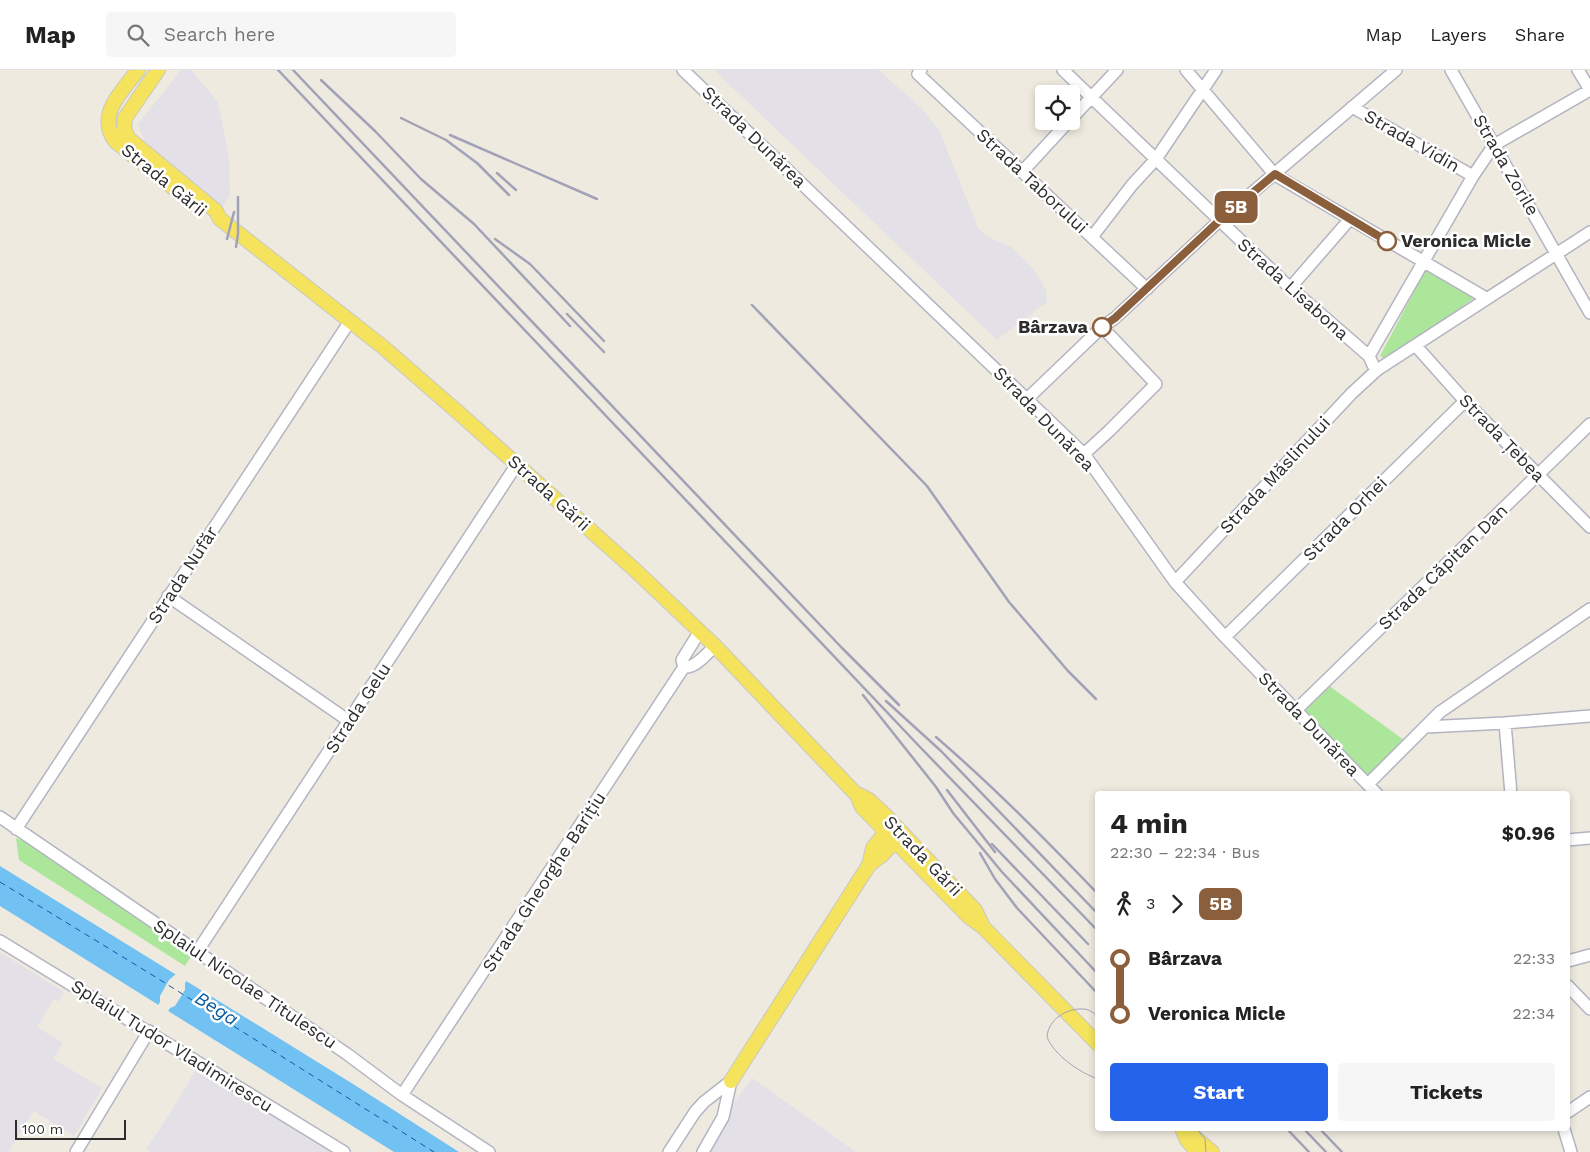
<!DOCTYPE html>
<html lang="en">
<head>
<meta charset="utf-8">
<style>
  :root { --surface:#fff; --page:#f6f6f6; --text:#222; --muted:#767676; --line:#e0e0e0; --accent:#2563eb }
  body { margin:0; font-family:"Work Sans",sans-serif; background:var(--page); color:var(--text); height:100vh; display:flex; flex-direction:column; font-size:19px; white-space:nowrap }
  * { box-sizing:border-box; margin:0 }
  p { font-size:16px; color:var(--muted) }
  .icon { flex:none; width:28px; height:28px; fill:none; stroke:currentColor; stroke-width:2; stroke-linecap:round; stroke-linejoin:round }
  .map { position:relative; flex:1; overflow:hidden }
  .side { position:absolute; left:1095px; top:721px; width:475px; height:340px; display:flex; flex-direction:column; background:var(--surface); border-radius:5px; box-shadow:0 2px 8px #0003 }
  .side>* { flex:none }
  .badge { padding:0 10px; border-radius:8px; font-size:18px; line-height:32px }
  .fabs { position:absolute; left:1035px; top:15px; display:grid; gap:10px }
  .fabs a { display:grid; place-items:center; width:45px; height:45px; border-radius:5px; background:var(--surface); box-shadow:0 2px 8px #0003; font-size:25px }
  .scale { position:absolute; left:15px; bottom:12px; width:111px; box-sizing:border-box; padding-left:5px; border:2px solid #2d2d2d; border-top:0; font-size:14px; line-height:18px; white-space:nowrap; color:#2d2d2d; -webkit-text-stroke:4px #fff; paint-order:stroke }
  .map>.badge { position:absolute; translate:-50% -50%; box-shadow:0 0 0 2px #fff }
  .legs { display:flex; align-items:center; gap:8px; height:55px; padding:0 15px; font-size:16px }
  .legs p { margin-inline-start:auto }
  .summary { display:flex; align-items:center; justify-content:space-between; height:85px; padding:0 15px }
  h1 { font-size:28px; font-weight:700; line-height:38px }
  .button { display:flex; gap:10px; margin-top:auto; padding:10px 15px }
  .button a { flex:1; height:58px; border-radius:5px; background:var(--accent); color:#fff; font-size:20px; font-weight:700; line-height:58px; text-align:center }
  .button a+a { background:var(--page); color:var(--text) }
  ul { padding:0 15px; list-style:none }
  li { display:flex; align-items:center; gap:18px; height:55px; font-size:19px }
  li i { display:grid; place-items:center; width:8px; height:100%; margin:0 6px; background:currentColor }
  li i::after { content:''; width:12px; height:12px; margin:-6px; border:4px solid; border-radius:50%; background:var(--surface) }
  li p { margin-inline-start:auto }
  li:first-child i { background:linear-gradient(#0000 50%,currentColor 0) }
  li:last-child i { background:linear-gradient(currentColor 50%,#0000 0) }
  header { display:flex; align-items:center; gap:30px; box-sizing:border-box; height:70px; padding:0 25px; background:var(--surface); border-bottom:1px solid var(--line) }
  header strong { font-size:24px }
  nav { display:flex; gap:28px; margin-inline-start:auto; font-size:18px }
  .search { width:350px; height:45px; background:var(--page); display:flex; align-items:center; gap:12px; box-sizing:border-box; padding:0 18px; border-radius:5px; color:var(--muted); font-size:19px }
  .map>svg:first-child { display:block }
  .industrial { fill:#e3e0e7 }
  .green { fill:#ace69b }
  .water { fill:#71c1f2 }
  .pier { fill:#efeadf }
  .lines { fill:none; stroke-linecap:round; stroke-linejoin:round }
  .ferry { stroke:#0a5da4; stroke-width:1; stroke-dasharray:6 5; stroke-linecap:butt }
  .minor-casing { stroke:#b3b4c1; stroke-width:14 }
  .major-casing { stroke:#c8c8c8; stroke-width:16 }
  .minor { stroke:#fff; stroke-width:11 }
  .major { stroke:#f5e35e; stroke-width:14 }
  .tram { stroke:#a1a2b8; stroke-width:1 }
  .rail { stroke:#a1a2b8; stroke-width:2.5 }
  .line-1-casing { stroke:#fff; stroke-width:11 }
  .line-1 { stroke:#8b5e3c; stroke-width:8 }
  .stop-1-dot { fill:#fff; stroke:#8b5e3c; stroke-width:2.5 }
  .labels { text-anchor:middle; stroke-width:5; stroke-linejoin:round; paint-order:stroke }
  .street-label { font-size:18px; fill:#2d2d2d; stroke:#fff }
  .stop-label { font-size:18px; font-weight:bold; fill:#2d2d2d; stroke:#fff; text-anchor:start }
  .water-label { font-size:19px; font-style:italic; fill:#0a5da4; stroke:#fff }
</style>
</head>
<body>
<header>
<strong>Map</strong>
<div class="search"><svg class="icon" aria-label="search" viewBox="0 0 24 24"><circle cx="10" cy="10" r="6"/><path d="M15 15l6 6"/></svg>Search here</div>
<nav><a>Map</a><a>Layers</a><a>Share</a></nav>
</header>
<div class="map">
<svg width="1590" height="1082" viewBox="0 0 1590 1082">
  <rect width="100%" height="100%" fill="#efeadf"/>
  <path class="industrial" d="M181 0H191L218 32 229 88 230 126 222 137 147 77 138 54Z
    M714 0H879L922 39 939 60 978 158 988 167 1010 176 1033 198 1046 220 1047 232 997 270Z
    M0 882 64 922 59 932 54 929 37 957 63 973 53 989 102 1018 74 1066 34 1041 8 1082H0Z
    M197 998 335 1082H151L146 1079 167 1048Z
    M752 1008 856 1082H703L731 1036Z"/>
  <path class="green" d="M1426 199 1474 228 1386 290 1380 286Z
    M1328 615 1404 670 1369 707 1304 640Z
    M16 768 33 775 192 885 185 896 19 790Z"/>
  <path class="water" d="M0 796 353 1014 459 1082H394L0 836Z"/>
  <path class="pier" d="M177 903 188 909 185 913V920L175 936 170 938 167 943 157 937 160 932V926L169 910Z"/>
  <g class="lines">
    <path class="ferry" d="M0 812 149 903 434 1082"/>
    <defs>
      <path id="minor" d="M683 0 1084 384 1175 512 1225 567 1377 724
        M921 0 918 4 1147 219
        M1063 0 1286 214 1369 286 1373 295 1377 300
        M1186 0 1275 105 1486 228
        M1451 0 1590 243
        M1578 0 1590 20
        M1352 37 1473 106
        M1071 49 1117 0
        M1022 102 1069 51
        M1092 167 1132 115 1156 89 1216 0
        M1290 218 1350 149
        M1416 276 1465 331 1590 457
        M1369 286 1473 106 1494 75 1590 20
        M1027 329 1102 257 1115 248 1219 151 1396 0
        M1084 384 1109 361 1156 314 1102 257
        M1175 512 1352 323 1377 300 1590 162
        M168 526 349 651
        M700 561 682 590 684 597C695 599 707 583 715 576
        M1225 567 1465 331
        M1296 640 1590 354
        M1505 653 1511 724
        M1425 657 1505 653 1590 646
        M1368 714 1440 642 1590 539
        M0 747 347 984 402 1025 489 1082
        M16 759 350 251
        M1568 770 1590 768
        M0 871 344 1082
        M197 882 517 394
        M1568 891 1590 885
        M1568 916 1590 939
        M402 1025 684 597
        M1568 1042 1590 1027
        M1564 1059 1571 1082
        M76 1082 149 961
        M669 1082 695 1042 704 1032 731 1011
        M703 1082 723 1047 731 1011"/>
      <path id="major" d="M138 0C122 22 96 44 115 71L186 128
        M158 0 125 48 124 59 129 69 216 141 220 149 383 277 460 344 635 500 715 576 855 723 869 730 885 745 975 840 983 857
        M859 730 862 737 968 846 983 857 1098 974
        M869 795 882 785 902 764
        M731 1011 869 795 873 778 892 754
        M1183 1061 1191 1064 1212 1082
        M1184 1063 1187 1070 1197 1082"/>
    </defs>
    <use href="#minor" class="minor-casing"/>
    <use href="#major" class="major-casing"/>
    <use href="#minor" class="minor"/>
    <use href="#major" class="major"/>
    <path class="tram" d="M1098 947C1094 943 1089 939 1083 939 1066 938 1048 950 1047 967 1054 985 1080 1003 1098 1009
      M1197 1059 1205 1069 1206 1082"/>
    <path class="rail" d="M278 0 920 677 1098 861
      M293 0 842 578 899 635
      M321 10 375 61 421 109 474 154 570 256
      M401 48 446 70 477 93 509 125
      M450 65 597 129
      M497 103 516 120
      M227 169 234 142
      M495 169 530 194 604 271
      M236 177 238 164V127
      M752 235 927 416 1009 532 1068 601 1096 629
      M567 244 604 282
      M863 625 936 717 953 743 1002 802 1098 904
      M886 631 941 681 1098 844
      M936 667C994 717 1045 769 1098 824
      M947 720 995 782
      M992 774 1088 874
      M980 783 995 809 1017 838 1098 924
      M1287 1059 1309 1082
      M1304 1059 1326 1082
      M1320 1059 1342 1082"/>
  </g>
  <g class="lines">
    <defs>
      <path id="line-1" d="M1102 257 1115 248 1219 151 1275 104 1387 171"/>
    </defs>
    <use href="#line-1" class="line-1-casing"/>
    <use href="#line-1" class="line-1"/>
  </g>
  <g class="stop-1-dot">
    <circle cx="1387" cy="171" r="9"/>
    <circle cx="1102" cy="257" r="9"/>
  </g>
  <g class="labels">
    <g class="street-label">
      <text transform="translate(754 67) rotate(44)" y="6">Strada Dunărea</text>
      <text transform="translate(1412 71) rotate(30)" y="6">Strada Vidin</text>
      <text transform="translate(1506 95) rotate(60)" y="6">Strada Zorile</text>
      <text transform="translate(164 110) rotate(39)" y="6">Strada Gării</text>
      <text transform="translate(1032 111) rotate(43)" y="6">Strada Taborului</text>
      <text transform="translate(1293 219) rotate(42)" y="6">Strada Lisabona</text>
      <text transform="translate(1044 349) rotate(46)" y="6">Strada Dunărea</text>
      <text transform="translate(1502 368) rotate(46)" y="6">Strada Țebea</text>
      <text transform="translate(1275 405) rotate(-47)" y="6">Strada Măslinului</text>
      <text transform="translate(549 423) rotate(42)" y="6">Strada Gării</text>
      <text transform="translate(1345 449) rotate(-45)" y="6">Strada Orhei</text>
      <text transform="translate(1443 497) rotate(-44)" y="6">Strada Căpitan Dan</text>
      <text transform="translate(183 505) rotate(-57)" y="6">Strada Nufăr</text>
      <text transform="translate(358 638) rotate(-57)" y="6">Strada Gelu</text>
      <text transform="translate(1309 654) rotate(46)" y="6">Strada Dunărea</text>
      <text transform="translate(923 786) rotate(46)" y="6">Strada Gării</text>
      <text transform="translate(544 812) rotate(-57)" y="6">Strada Gheorghe Barițiu</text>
      <text transform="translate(245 914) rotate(34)" y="6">Splaiul Nicolae Titulescu</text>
      <text transform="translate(172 976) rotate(32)" y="6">Splaiul Tudor Vladimirescu</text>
    </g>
    <g class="stop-label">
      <text x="1401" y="177">Veronica Micle</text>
      <text x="1088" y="263" text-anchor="end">Bârzava</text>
    </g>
    <g class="water-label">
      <text transform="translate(217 938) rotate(32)" y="7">Bega</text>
    </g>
  </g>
</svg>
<div class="fabs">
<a><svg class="icon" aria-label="locate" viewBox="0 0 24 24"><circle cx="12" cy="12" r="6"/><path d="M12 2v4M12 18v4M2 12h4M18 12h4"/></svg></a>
</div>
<div class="scale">100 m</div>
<b class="badge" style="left:1236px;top:137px;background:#8b5e3c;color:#fff">5B</b>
<section class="side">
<div class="summary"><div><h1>4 min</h1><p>22:30 – 22:34 · Bus</p></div><b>$0.96</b></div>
<div class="legs"><svg class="icon" aria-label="walk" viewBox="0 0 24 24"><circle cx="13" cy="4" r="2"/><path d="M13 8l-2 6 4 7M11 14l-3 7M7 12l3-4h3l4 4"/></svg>3<svg class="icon" aria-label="forward" viewBox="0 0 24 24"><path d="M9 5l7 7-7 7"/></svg><b class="badge" style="background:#8b5e3c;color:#fff">5B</b></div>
<ul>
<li><i style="color:#8b5e3c"></i><b>Bârzava</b><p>22:33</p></li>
<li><i style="color:#8b5e3c"></i><b>Veronica Micle</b><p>22:34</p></li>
</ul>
<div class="button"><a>Start</a><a>Tickets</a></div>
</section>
</div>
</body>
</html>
